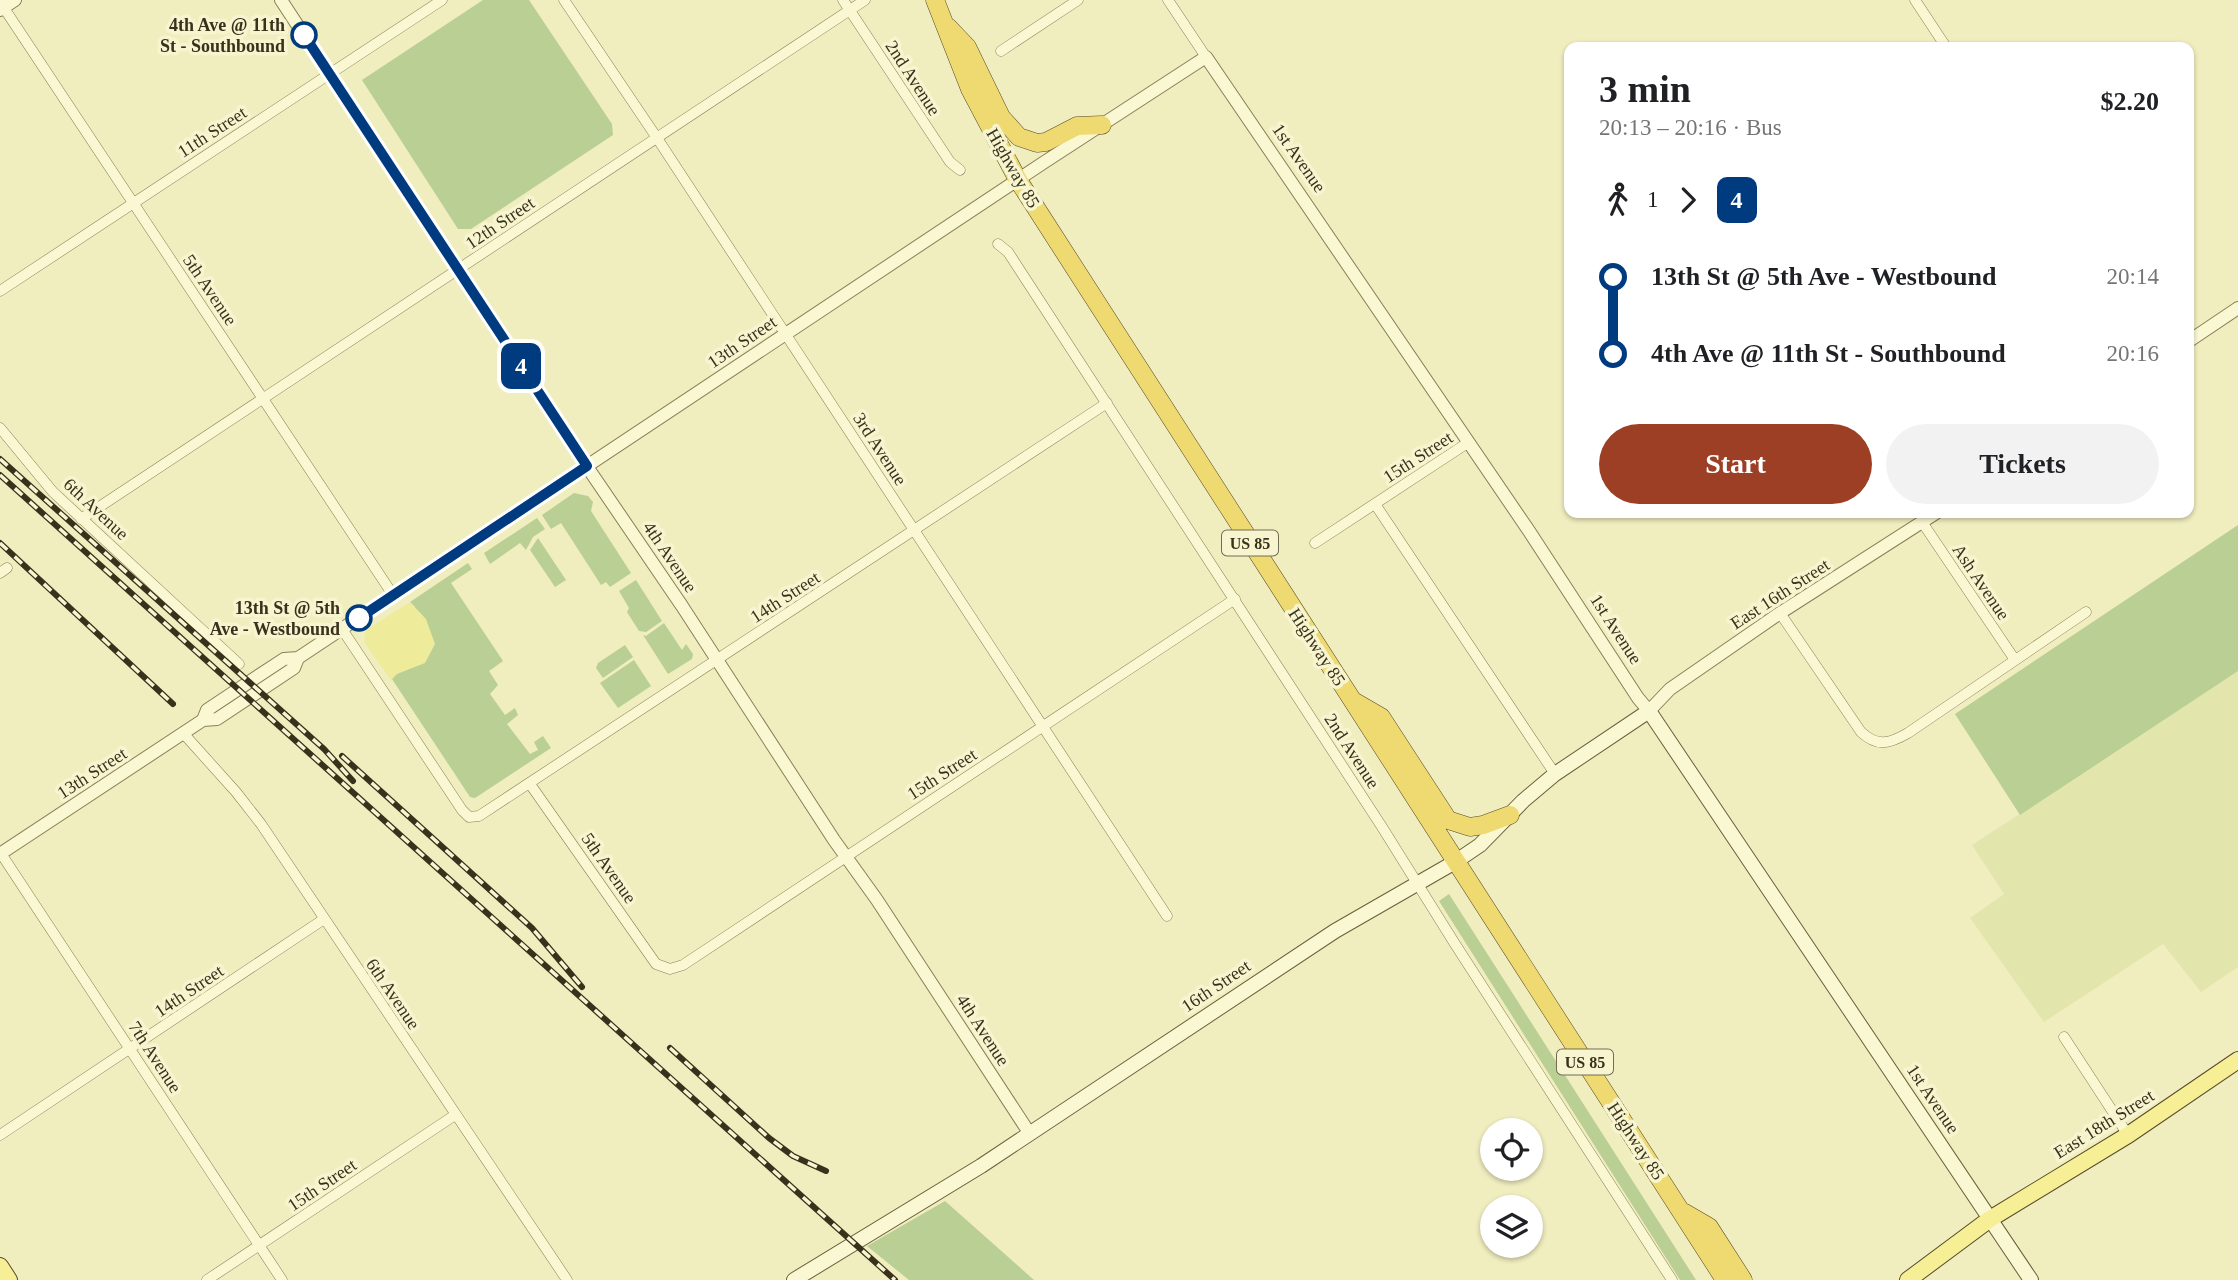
<!DOCTYPE html>
<html lang="en">
<head>
<meta charset="utf-8">
<style>
  :root { --surface:#fff; --page:#f2f2f2; --text:#202124; --muted:#757577; --accent:#9c3f24 }
  body { margin:0; font-family:Georgia,serif; background:var(--page); color:var(--text); height:100vh; display:flex; flex-direction:column; font-size:26px; white-space:nowrap }
  * { box-sizing:border-box; margin:0 }
  p { font-size:23px; color:var(--muted) }
  .icon { flex:none; width:38px; height:38px; fill:none; stroke:currentColor; stroke-width:2; stroke-linecap:round; stroke-linejoin:round }
  .map { position:relative; flex:1; overflow:hidden }
  .sheet { position:absolute; left:1564px; top:42px; width:630px; height:476px; display:flex; flex-direction:column; background:var(--surface); border-radius:14px; box-shadow:0 2px 5px #0004 }
  .sheet>* { flex:none }
  .badge { padding:0 14px; border-radius:10px; font-size:24px; line-height:46px }
  .buttons { position:absolute; left:1480px; top:1118px; display:grid; gap:14px }
  .buttons a { display:grid; place-items:center; width:63px; height:63px; border-radius:50%; background:var(--surface); box-shadow:0 2px 5px #0004; font-size:35px }
  .map>.badge { position:absolute; translate:-50% -50%; box-shadow:0 0 0 4px #fff }
  .legs { display:flex; align-items:center; gap:10px; height:77px; padding:0 35px; font-size:23px }
  .legs p { margin-inline-start:auto }
  .summary { display:flex; align-items:center; justify-content:space-between; height:119px; padding:0 35px }
  h1 { font-size:38px; font-weight:800; line-height:52px }
  .cta { display:flex; gap:14px; margin-top:auto; padding:14px 35px }
  .cta a { flex:1; height:80px; border-radius:42px; background:var(--accent); color:#fff; font-size:28px; font-weight:800; line-height:80px; text-align:center }
  .cta a+a { background:var(--page); color:var(--text) }
  ul { padding:0 35px; list-style:none }
  li { display:flex; align-items:center; gap:24px; height:77px; font-size:26px }
  li i { display:grid; place-items:center; width:10px; height:100%; margin:0 9px; background:currentColor }
  li i::after { content:''; width:18px; height:18px; margin:-9px; border:5px solid; border-radius:50%; background:var(--surface) }
  li p { margin-inline-start:auto }
  li:first-child i { background:linear-gradient(#0000 50%,currentColor 0) }
  li:last-child i { background:linear-gradient(currentColor 50%,#0000 0) }
  .map>svg:first-child { display:block }
  .farmland { fill:#e2e6ac }
  .green { fill:#b9cf93 }
  .sand { fill:#eeeb9b }
  .lines { fill:none; stroke-linecap:round; stroke-linejoin:round }
  .minor-casing { stroke:#8a7e57; stroke-width:11 }
  .tertiary-casing { stroke:#8a7e57; stroke-width:14 }
  .secondary-casing { stroke:#6b5f3a; stroke-width:16 }
  .primary-casing { stroke:#574a2b; stroke-width:18 }
  .trunk-casing { stroke:#574a2b; stroke-width:19 }
  .minor { stroke:#faf8d3; stroke-width:10 }
  .tertiary { stroke:#faf8d3; stroke-width:12 }
  .secondary { stroke:#faf8d3; stroke-width:14 }
  .primary { stroke:#f6ef95; stroke-width:16 }
  .trunk { stroke:#eeda70; stroke-width:18 }
  .rail-casing { stroke:#39311c; stroke-width:6 }
  .rail { stroke:#f7f5cf; stroke-width:3.5; stroke-dasharray:10; stroke-linecap:butt }
  .line-1-casing { stroke:#fff; stroke-width:16 }
  .line-1 { stroke:#003b80; stroke-width:10 }
  .stop-1-dot { fill:#fff; stroke:#003b80; stroke-width:3.5 }
  .labels { text-anchor:middle; stroke-width:7; stroke-linejoin:round; paint-order:stroke }
  .shield { fill:#f7f5cf; stroke:#726c52; stroke-width:2 }
  .shield-label { font-size:16px; font-weight:bold; fill:#39311c }
  .stop-label { font-size:18px; font-weight:bold; fill:#39311c; stroke:#f7f5cf; text-anchor:end }
  .street-label { font-size:18px; fill:#39311c; stroke:#f7f5cf }
</style>
</head>
<body>
<div class="map">
<svg width="2238" height="1280" viewBox="0 0 2238 1280">
  <rect width="100%" height="100%" fill="#f0edbf"/>
  <path class="farmland" d="M2238 671V967L2201 992 2163 944 2044 1022 1970 918 2004 894 1972 845Z"/>
  <path class="green" d="M483 0H529L612 124 613 135 471 229H458L362 80Z
    M574 493 588 496 593 502 591 511 631 573 610 587 606 582 601 585 561 523 551 529 542 515Z
    M537 518 545 529 533 537 526 550 520 543 490 564 484 553Z
    M2238 525V671L2020 815 1955 714Z
    M538 538 566 580 555 587 530 550Z
    M468 563 472 569 451 583 503 661 489 671 498 685 490 694 505 715 515 708 518 715 507 724 530 754 538 750 534 742 543 736 551 748 475 798 470 797 392 679 415 607 410 602Z
    M636 580 662 621 646 632 639 631 627 612 629 608 619 591Z
    M664 623 682 650 686 644 693 654 692 659 668 674 643 635 646 636Z
    M625 645 633 657 603 678 596 668 598 663Z
    M634 660 651 686 618 708 600 683Z
    M1449 894 1696 1280H1680L1439 901Z
    M945 1201 1034 1280H909L867 1246Z"/>
  <path class="sand" d="M410 602 426 619 435 644 425 663 397 674 392 679 393 683 364 642 366 630Z"/>
  <g class="lines">
    <defs>
      <path id="minor" d="M564 0 657 138 1167 916
        M843 0 950 162 960 170
        M1168 0 1206 57
        M1915 0 1946 47
        M0 2 393 595
        M1001 51 1078 0
        M998 244 1008 252 1382 827 1455 944 1672 1280
        M0 291 442 0
        M0 428 53 492 239 664
        M1375 504 1555 774
        M81 519 865 0
        M1922 522 2015 660
        M1315 543 1469 442
        M0 573 7 568
        M1780 613 1861 732C1877 747 1889 744 1908 733L2086 612
        M342 629 462 810 469 817 479 816 1107 403
        M183 733 236 792 261 824 567 1280
        M530 784 656 964 670 969 683 965 1235 599
        M0 852 282 1280
        M2064 1037 2128 1135
        M0 1135 324 919
        M207 1280 455 1115"/>
      <path id="tertiary" d="M281 0 575 449 682 606 834 840 877 900 1030 1134
        M0 10 15 0
        M2189 341 2238 308
        M203 720 207 710 249 682 284 659 298 658 1043 163 1206 57 1529 531 1638 698 1649 711 1670 689 1780 613 1936 513
        M0 854 203 720 217 719 294 668 298 658"/>
      <path id="secondary" d="M794 1280 981 1166 1335 931 1455 862 1480 845 1523 801 1555 774 1649 711 2031 1280"/>
      <path id="primary" d="M0 1266 9 1280
        M1908 1280 1990 1219 2128 1135 2238 1060"/>
      <path id="trunk" d="M935 0 970 89 1018 180 1725 1280
        M948 27 967 47 1001 117 1019 137 1037 143 1046 142 1077 126 1102 125
        M1355 702 1381 717 1448 820 1470 827 1483 825 1510 815
        M1685 1213 1709 1227 1743 1280"/>
    </defs>
    <use href="#minor" class="minor-casing"/>
    <use href="#tertiary" class="tertiary-casing"/>
    <use href="#secondary" class="secondary-casing"/>
    <use href="#primary" class="primary-casing"/>
    <use href="#trunk" class="trunk-casing"/>
    <use href="#minor" class="minor"/>
    <use href="#tertiary" class="tertiary"/>
    <use href="#secondary" class="secondary"/>
    <use href="#primary" class="primary"/>
    <use href="#trunk" class="trunk"/>
    <defs>
      <path id="rail" d="M0 459 324 749 353 781
        M0 475 895 1280
        M0 543 173 704
        M342 756 532 928 582 987
        M670 1048 769 1138 793 1156 826 1171"/>
    </defs>
    <use href="#rail" class="rail-casing"/>
    <use href="#rail" class="rail"/>
  </g>
  <g class="lines">
    <defs>
      <path id="line-1" d="M304 35 587 466 359 618"/>
    </defs>
    <use href="#line-1" class="line-1-casing"/>
    <use href="#line-1" class="line-1"/>
  </g>
  <g class="stop-1-dot">
    <circle cx="304" cy="35" r="12"/>
    <circle cx="359" cy="618" r="12"/>
  </g>
  <g class="labels">
    <g class="shield">
      <rect x="1222" y="530.5" width="56" height="25" rx="5"/>
      <rect x="1557" y="1049.5" width="56" height="25" rx="5"/>
    </g>
    <g class="shield-label">
      <text x="1250" y="549">US 85</text>
      <text x="1585" y="1068">US 85</text>
    </g>
    <g class="stop-label">
      <text x="285" y="31">4th Ave @ 11th<tspan x="285" dy="21">St - Southbound</tspan></text>
      <text x="340" y="614">13th St @ 5th<tspan x="340" dy="21">Ave - Westbound</tspan></text>
    </g>
    <g class="street-label">
      <text transform="translate(913 78) rotate(57)" y="6">2nd Avenue</text>
      <text transform="translate(212 132) rotate(-33)" y="6">11th Street</text>
      <text transform="translate(1299 158) rotate(55)" y="6">1st Avenue</text>
      <text transform="translate(1013 168) rotate(60)" y="6">Highway 85</text>
      <text transform="translate(500 223) rotate(-34)" y="6">12th Street</text>
      <text transform="translate(210 290) rotate(56)" y="6">5th Avenue</text>
      <text transform="translate(742 342) rotate(-34)" y="6">13th Street</text>
      <text transform="translate(880 449) rotate(57)" y="6">3rd Avenue</text>
      <text transform="translate(1418 457) rotate(-33)" y="6">15th Street</text>
      <text transform="translate(96 509) rotate(43)" y="6">6th Avenue</text>
      <text transform="translate(670 557) rotate(56)" y="6">4th Avenue</text>
      <text transform="translate(1981 582) rotate(56)" y="6">Ash Avenue</text>
      <text transform="translate(1780 594) rotate(-33)" y="6">East 16th Street</text>
      <text transform="translate(785 597) rotate(-33)" y="6">14th Street</text>
      <text transform="translate(1616 629) rotate(57)" y="6">1st Avenue</text>
      <text transform="translate(1317 647) rotate(57)" y="6">Highway 85</text>
      <text transform="translate(1352 751) rotate(57)" y="6">2nd Avenue</text>
      <text transform="translate(92 773) rotate(-33)" y="6">13th Street</text>
      <text transform="translate(942 774) rotate(-33)" y="6">15th Street</text>
      <text transform="translate(609 868) rotate(55)" y="6">5th Avenue</text>
      <text transform="translate(1216 986) rotate(-34)" y="6">16th Street</text>
      <text transform="translate(189 991) rotate(-34)" y="6">14th Street</text>
      <text transform="translate(393 994) rotate(56)" y="6">6th Avenue</text>
      <text transform="translate(983 1030) rotate(57)" y="6">4th Avenue</text>
      <text transform="translate(155 1057) rotate(57)" y="6">7th Avenue</text>
      <text transform="translate(1933 1099) rotate(56)" y="6">1st Avenue</text>
      <text transform="translate(2104 1124) rotate(-32)" y="6">East 18th Street</text>
      <text transform="translate(1636 1141) rotate(57)" y="6">Highway 85</text>
      <text transform="translate(322 1185) rotate(-34)" y="6">15th Street</text>
    </g>
  </g>
</svg>
<div class="buttons">
<a><svg class="icon" aria-label="locate" viewBox="0 0 24 24"><circle cx="12" cy="12" r="6"/><path d="M12 2v4M12 18v4M2 12h4M18 12h4"/></svg></a>
<a><svg class="icon" aria-label="layers" viewBox="0 0 24 24"><path d="M12 4l9 5-9 5-9-5zM3 14l9 5 9-5"/></svg></a>
</div>
<b class="badge" style="left:521px;top:366px;background:#003b80;color:#fff">4</b>
<section class="sheet">
<div class="summary"><div><h1>3 min</h1><p>20:13 – 20:16 · Bus</p></div><b>$2.20</b></div>
<div class="legs"><svg class="icon" aria-label="walk" viewBox="0 0 24 24"><circle cx="13" cy="4" r="2"/><path d="M13 8l-2 6 4 7M11 14l-3 7M7 12l3-4h3l4 4"/></svg>1<svg class="icon" aria-label="forward" viewBox="0 0 24 24"><path d="M9 5l7 7-7 7"/></svg><b class="badge" style="background:#003b80;color:#fff">4</b></div>
<ul>
<li><i style="color:#003b80"></i><b>13th St @ 5th Ave - Westbound</b><p>20:14</p></li>
<li><i style="color:#003b80"></i><b>4th Ave @ 11th St - Southbound</b><p>20:16</p></li>
</ul>
<div class="cta"><a>Start</a><a>Tickets</a></div>
</section>
</div>
</body>
</html>
